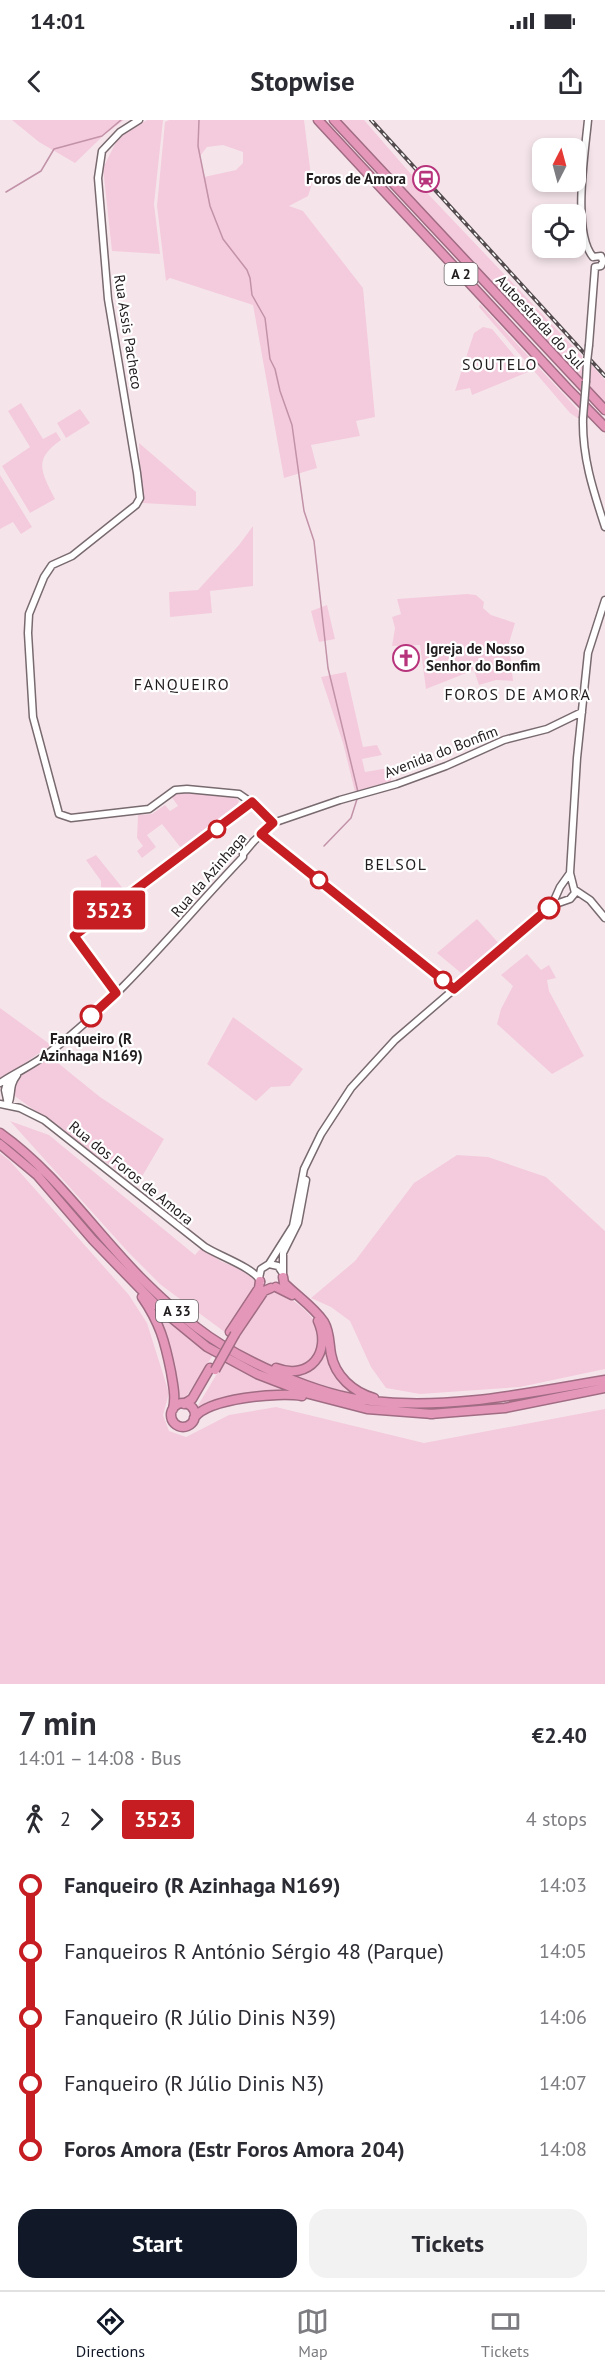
<!DOCTYPE html>
<html lang="en">
<head>
<meta charset="utf-8">
<style>
  :root { --surface:#fff; --page:#f2f2f3; --text:#2b2b33; --muted:#7c7c81; --line:#e1e1e2; --accent:#111827 }
  body { margin:0; font-family:"PT Sans",sans-serif; background:var(--page); color:var(--text); height:100vh; display:flex; flex-direction:column; font-size:22px; white-space:nowrap }
  * { box-sizing:border-box; margin:0 }
  p { font-size:20px; color:var(--muted) }
  .icon { flex:none; width:33px; height:33px; fill:none; stroke:currentColor; stroke-width:2; stroke-linecap:round; stroke-linejoin:round }
  .map { position:relative; height:1564px; overflow:hidden }
  .drawer { display:flex; flex-direction:column; background:var(--surface); flex:1 }
  .drawer>* { flex:none }
  .badge { padding:0 12px; border-radius:4px; font-size:21px; line-height:39px }
  .needle { width:39px; rotate:6deg }
  .controls { position:absolute; left:532px; top:18px; display:grid; gap:12px }
  .controls a { display:grid; place-items:center; width:54px; height:54px; border-radius:12px; background:var(--surface); box-shadow:0 3px 9px #0003; font-size:30px }
  .map>.badge { position:absolute; translate:-50% -50%; box-shadow:0 0 0 3px #fff }
  .legs { display:flex; align-items:center; gap:9px; height:66px; padding:0 18px; font-size:20px }
  .legs p { margin-inline-start:auto }
  .headline { display:flex; align-items:center; justify-content:space-between; height:102px; padding:0 18px }
  h1 { font-size:33px; font-weight:700; line-height:45px }
  .button { display:flex; gap:12px; margin-top:auto; padding:12px 18px }
  .button a { flex:1; height:69px; border-radius:18px; background:var(--accent); color:#fff; font-size:24px; font-weight:700; line-height:69px; text-align:center }
  .button a+a { background:var(--page); color:var(--text) }
  ul { padding:0 18px; list-style:none }
  li { display:flex; align-items:center; gap:21px; height:66px; font-size:22px }
  li i { display:grid; place-items:center; width:9px; height:100%; margin:0 8px; background:currentColor }
  li i::after { content:''; width:15px; height:15px; margin:-8px; border:4px solid; border-radius:50%; background:var(--surface) }
  li p { margin-inline-start:auto }
  li:first-child i { background:linear-gradient(#0000 50%,currentColor 0) }
  li:last-child i { background:linear-gradient(currentColor 50%,#0000 0) }
  .status { display:flex; justify-content:space-between; align-items:center; height:42px; padding:0 30px; background:var(--surface); direction:ltr }
  .status svg { height:16px; fill:currentColor }
  header { display:flex; justify-content:space-between; align-items:center; height:78px; padding:0 18px; background:var(--surface); font-size:27px; font-weight:700 }
  .menu { display:flex; justify-content:space-around; align-items:center; height:84px; border-top:2px solid var(--line); background:var(--surface); font-size:16px; color:var(--muted) }
  .menu a { display:grid; justify-items:center; gap:3px }
  .menu .active { color:var(--accent) }
  .map>svg:first-child { display:block }
  .green { fill:#f4cbdc; fill-rule:evenodd }
  .lines { fill:none; stroke-linecap:round; stroke-linejoin:round }
  .stream { stroke:#c292a7; stroke-width:1.5 }
  .secondary-casing { stroke:#786a6f; stroke-width:9 }
  .highway-casing { stroke:#a06c83; stroke-width:11 }
  .secondary { stroke:#fff; stroke-width:6 }
  .highway { stroke:#e597ba; stroke-width:8 }
  .rail-casing { stroke:#534b4e; stroke-width:4 }
  .rail { stroke:#fff; stroke-width:1.5; stroke-dasharray:4.5; stroke-linecap:butt }
  .secondary-bridge-casing { stroke:#786a6f; stroke-width:9; stroke-linecap:butt }
  .highway-bridge-casing { stroke:#a06c83; stroke-width:11; stroke-linecap:butt }
  .secondary-bridge { stroke:#fff; stroke-width:6 }
  .highway-bridge { stroke:#e597ba; stroke-width:8 }
  .line-1-casing { stroke:#fff; stroke-width:14 }
  .line-1 { stroke:#c61d23; stroke-width:9 }
  .stop-1-dot { fill:#fff; stroke:#c61d23; stroke-width:3 }
  .labels { text-anchor:middle; stroke-width:4.5; stroke-linejoin:round; paint-order:stroke }
  .shield { fill:#fff; stroke:#646062; stroke-width:1.5 }
  .shield-label { font-size:14px; font-weight:bold; fill:#211c1e }
  .poi-label { font-size:15px; font-weight:bold; fill:#211c1e; stroke:#fff; text-anchor:end }
  .street-label { font-size:15px; fill:#211c1e; stroke:#fff }
  .stop-label { font-size:15px; font-weight:bold; fill:#211c1e; stroke:#fff }
  .neighbourhood-label { font-size:16px; letter-spacing:1.5px; fill:#211c1e; stroke:#fff }
</style>
</head>
<body>
<div class="status"><b>14:01</b><svg viewBox="0 0 49 12"><path d="M0 12V9h3v3zM5 12V6h3v6zM10 12V3h3v9zM15 12V0h3v12zM26 1h20v11H26zM47 4h2v5h-2z"/></svg></div>
<header><svg class="icon" aria-label="back" viewBox="0 0 24 24"><path d="M15 5l-7 7 7 7"/></svg>Stopwise<svg class="icon" aria-label="share" viewBox="0 0 24 24"><path d="M12 15V3M7 8l5-5 5 5M5 13v7h14v-7"/></svg></header>
<div class="map">
<svg width="605" height="1564" viewBox="0 0 605 1564">
  <rect width="100%" height="100%" fill="#f5e5eb"/>
  <path class="green" d="M12 0H124L104 15 75 43 39 22Z
    M147 0H163L154 84 160 134 112 131 103 48 119 16Z
    M169 0H304L312 64 308 76 289 86 303 91 363 168 375 297 356 301 360 316 311 325 317 348 284 358 253 185 170 158 166 161 157 86 165 2ZM223 25 243 32V43L236 50 204 57 200 36 207 27Z
    M341 0H364L430 76 582 236V263Z
    M480 184 579 291V299L570 293 479 187Z
    M483 207 492 209 528 252 472 275 470 268 455 271 474 213Z
    M591 244 605 260V286L588 270Z
    M21 283 43 319 56 312 61 320C33 339 41 352 55 379L30 393 2 346 30 327 8 291Z
    M80 289 90 303 66 318 57 303Z
    M139 323 196 372V386L142 383Z
    M0 355 32 407 21 414 13 402 0 409Z
    M253 406V466L210 471 212 493 170 497 169 472 198 470 239 425Z
    M467 474 476 475 484 482 483 488 491 495 515 503 509 523 513 561 496 560 479 565 474 550 426 569 420 525 392 526 395 508 392 497 401 494 397 479Z
    M327 485 335 519 319 522 311 491Z
    M346 552 363 627 377 625 382 635 362 639 365 652 388 648 392 663 356 676 343 623 321 557Z
    M186 671 234 676 239 681 237 685 181 728 162 704 147 715 156 727 142 738 137 731 143 726 137 718 138 695 152 694 165 685 170 691 178 686 171 676 177 672Z
    M96 735 125 771V775L108 789 100 780 107 774 101 767V761L86 740Z
    M477 799 502 827 467 858 437 833Z
    M527 834 541 850 549 845 556 858 547 860 549 871 584 936 552 954 497 904 501 889 513 866 501 855Z
    M0 888 51 925 0 960Z
    M233 897 303 949 290 966 271 967 256 981 207 944Z
    M47 938 53 939 100 977 164 1019 137 1065 12 974 11 969 18 957Z
    M10 1001 49 1015 195 1135 201 1128 222 1142 250 1152 256 1160 255 1169 226 1213 161 1165 129 1133Z
    M0 1033 10 1041 129 1175 147 1203 169 1273 163 1295 169 1311 186 1317 229 1295 276 1287 424 1323 605 1289V1564H0Z
    M457 1035 488 1037 546 1057 605 1111V1249L520 1267 420 1274 386 1268 371 1247 350 1201 331 1187 311 1178 355 1141 414 1063Z
    M276 1172C289 1175 313 1194 318 1207 323 1220 317 1242 303 1247 297 1248 285 1249 279 1248 264 1246 247 1233 233 1226 243 1210 256 1175 276 1172Z
    M157 1193 213 1235 184 1280 177 1281Z
    M325 1223 331 1241 354 1273 353 1274 293 1256 301 1253Z
    M224 1242 286 1271 285 1273 197 1291V1287Z"/>
  <g class="lines">
    <path class="stream" d="M199 0 198 26 210 86 223 119 247 150 250 158 252 175 265 198 270 239 275 249 280 271 292 305 304 391 314 421 328 548 358 672
      M6 72 41 51 54 29 102 16 121 0
      M324 726 351 698 358 676"/>
    <defs>
      <path id="secondary" d="M139 0 120 12 102 31 98 58 108 179 137 353 140 378 136 385 72 436 52 445 44 457 29 494 28 513 33 597 59 694 71 698 149 689 175 670 187 669 239 674 252 683 273 703
        M588 0C585 33 572 112 593 137
        M593 137 601 136 603 141 601 146 595 147
        M589 225 595 147
        M586 261 587 242
        M583 298C582 337 593 370 605 407
        M575 770 590 780 605 798
        M553 785 570 779 575 773 570 753 577 638 588 533 605 480
        M0 963C17 952 35 944 50 932 123 876 180 803 243 737V734L254 721 273 703 340 680 397 664 446 646 504 620 547 609 582 592
        M0 984 20 988 44 1000 205 1127C219 1136 255 1148 261 1162
        M8 984 5 970 8 959
        M8 985C13 973 8 967 17 955
        M269 1144 293 1106 304 1049 321 1014 351 968 395 920 552 785 560 767 570 753
        M259 1158 261 1149 269 1144 278 1146 282 1152
        M283 1159V1133L298 1103 306 1060"/>
      <path id="highway" d="M318 0 567 268 605 307
        M334 0 605 290
        M0 1013C55 1052 92 1108 139 1156 157 1174 176 1192 196 1207 238 1240 318 1276 371 1281 450 1290 527 1273 605 1260
        M0 1024 37 1055 93 1120 157 1186 207 1227 257 1254 309 1274 367 1289 433 1294
        M283 1157 284 1163C297 1176 314 1187 324 1202 330 1212 329 1223 331 1234 335 1256 353 1272 374 1278
        M276 1167 292 1175
        M142 1177C160 1203 165 1222 171 1252 173 1265 176 1276 173 1289
        M230 1212 259 1168 260 1161
        M235 1214 264 1171 271 1168
        M276 1248C310 1261 332 1232 318 1201
        M171 1295a12 12 0 1 1 24 0a12 12 0 1 1-24 0Z
        M184 1284 192 1279 210 1248
        M430 1294 505 1288 605 1268
        M194 1298C208 1278 279 1272 302 1276"/>
    </defs>
    <use href="#secondary" class="secondary-casing"/>
    <use href="#highway" class="highway-casing"/>
    <use href="#secondary" class="secondary"/>
    <use href="#highway" class="highway"/>
    <defs>
      <path id="rail" d="M371 0 605 256"/>
    </defs>
    <use href="#rail" class="rail-casing"/>
    <use href="#rail" class="rail"/>
    <defs>
      <path id="secondary-bridge" d="M587 242 589 225
        M583 298 586 261"/>
      <path id="highway-bridge" d="M215 1250 235 1214"/>
    </defs>
    <use href="#secondary-bridge" class="secondary-bridge-casing"/>
    <use href="#highway-bridge" class="highway-bridge-casing"/>
    <use href="#secondary-bridge" class="secondary-bridge"/>
    <use href="#highway-bridge" class="highway-bridge"/>
  </g>
  <g class="lines">
    <defs>
      <path id="line-1" d="M91 896 116 873 74 816 252 682 273 703 261 714 454 869 549 788"/>
    </defs>
    <use href="#line-1" class="line-1-casing"/>
    <use href="#line-1" class="line-1"/>
  </g>
  <defs>
    <symbol id="station-ring" viewBox="-11 -11 22 22"><circle r="9.5" fill="#fff" stroke="#b7347c" stroke-width="1.5"/><path d="M-3-6H3Q5-6 5-4V2Q5 4 3 4L4.5 6H3L1.5 4h-3L-3 6H-4.5L-3 4Q-5 4-5 2V-4Q-5-6-3-6ZM-3.5-4v3h7v-3ZM-3.5 1v1.5H-2V1ZM2 1v1.5H3.5V1Z" fill="#b7347c"/></symbol>
    <symbol id="church-ring" viewBox="-11 -11 22 22"><circle r="9.5" fill="#fff" stroke="#b7347c" stroke-width="1.5"/><path d="M-1.2-6h2.4v3.5h3.3v2.4h-3.3V6h-2.4V-.1h-3.3v-2.4h3.3Z" fill="#b7347c"/></symbol>
  </defs>
  <g fill-rule="evenodd">
    <use href="#station-ring" x="411" y="44" width="30" height="30"/>
    <use href="#church-ring" x="391" y="523" width="30" height="30"/>
  </g>
  <g class="stop-1-dot">
    <circle cx="217" cy="709" r="8"/>
    <circle cx="319" cy="760" r="8"/>
    <circle cx="549" cy="788" r="10"/>
    <circle cx="443" cy="860" r="8"/>
    <circle cx="91" cy="896" r="10"/>
  </g>
  <g class="labels">
    <g class="shield">
      <rect x="444.5" y="143" width="33" height="22" rx="4.5"/>
      <rect x="156" y="1180" width="42" height="22" rx="4.5"/>
    </g>
    <g class="shield-label">
      <text x="461" y="159">A 2</text>
      <text x="177" y="1196">A 33</text>
    </g>
    <g class="poi-label">
      <text x="406" y="64">Foros de Amora</text>
      <text x="426" y="534" text-anchor="start">Igreja de Nosso<tspan x="426" dy="17">Senhor do Bonfim</tspan></text>
    </g>
    <g class="street-label">
      <text transform="translate(540 202) rotate(47)" y="5">Autoestrada do Sul</text>
      <text transform="translate(128 212) rotate(81)" y="5">Rua Assis Pacheco</text>
      <text transform="translate(441 632) rotate(-21)" y="5">Avenida do Bonfim</text>
      <text transform="translate(209 755) rotate(-49)" y="5">Rua da Azinhaga</text>
      <text transform="translate(131 1053) rotate(39)" y="5">Rua dos Foros de Amora</text>
    </g>
    <g class="stop-label">
      <text x="91" y="924">Fanqueiro (R<tspan x="91" dy="17">Azinhaga N169)</tspan></text>
    </g>
    <g class="neighbourhood-label">
      <text x="500" y="250">SOUTELO</text>
      <text x="182" y="570">FANQUEIRO</text>
      <text x="518" y="580">FOROS DE AMORA</text>
      <text x="396" y="750">BELSOL</text>
    </g>
  </g>
</svg>
<div class="controls">
<a><svg class="needle" viewBox="-14 -14 28 28"><path d="M0-13l5 13h-10z" fill="#e53935"/><path d="M0 13l5-13h-10z" fill="#7c7c81"/></svg></a>
<a><svg class="icon" aria-label="locate" viewBox="0 0 24 24"><circle cx="12" cy="12" r="6"/><path d="M12 2v4M12 18v4M2 12h4M18 12h4"/></svg></a>
</div>
<b class="badge" style="left:109px;top:790px;background:#c61d23;color:#fff">3523</b>
</div>
<section class="drawer">
<div class="headline"><div><h1>7 min</h1><p>14:01 – 14:08 · Bus</p></div><b>€2.40</b></div>
<div class="legs"><svg class="icon" aria-label="walk" viewBox="0 0 24 24"><circle cx="13" cy="4" r="2"/><path d="M13 8l-2 6 4 7M11 14l-3 7M7 12l3-4h3l4 4"/></svg>2<svg class="icon" aria-label="forward" viewBox="0 0 24 24"><path d="M9 5l7 7-7 7"/></svg><b class="badge" style="background:#c61d23;color:#fff">3523</b><p>4 stops</p></div>
<ul>
<li><i style="color:#c61d23"></i><b>Fanqueiro (R Azinhaga N169)</b><p>14:03</p></li>
<li><i style="color:#c61d23"></i><span>Fanqueiros R António Sérgio 48 (Parque)</span><p>14:05</p></li>
<li><i style="color:#c61d23"></i><span>Fanqueiro (R Júlio Dinis N39)</span><p>14:06</p></li>
<li><i style="color:#c61d23"></i><span>Fanqueiro (R Júlio Dinis N3)</span><p>14:07</p></li>
<li><i style="color:#c61d23"></i><b>Foros Amora (Estr Foros Amora 204)</b><p>14:08</p></li>
</ul>
<div class="button"><a>Start</a><a>Tickets</a></div>
</section>
<nav class="menu">
<a class="active"><svg class="icon" aria-label="directions" viewBox="0 0 24 24"><path d="M12 3l9 9-9 9-9-9zM9 14v-3h6M13 9l2 2-2 2"/></svg>Directions</a>
<a><svg class="icon" aria-label="map" viewBox="0 0 24 24"><path d="M3 6l6-2 6 2 6-2v14l-6 2-6-2-6 2zM9 4v14M15 6v14"/></svg>Map</a>
<a><svg class="icon" aria-label="tickets" viewBox="0 0 24 24"><path d="M3 7h18v10H3zM15 7v10"/></svg>Tickets</a>
</nav>
</body>
</html>
